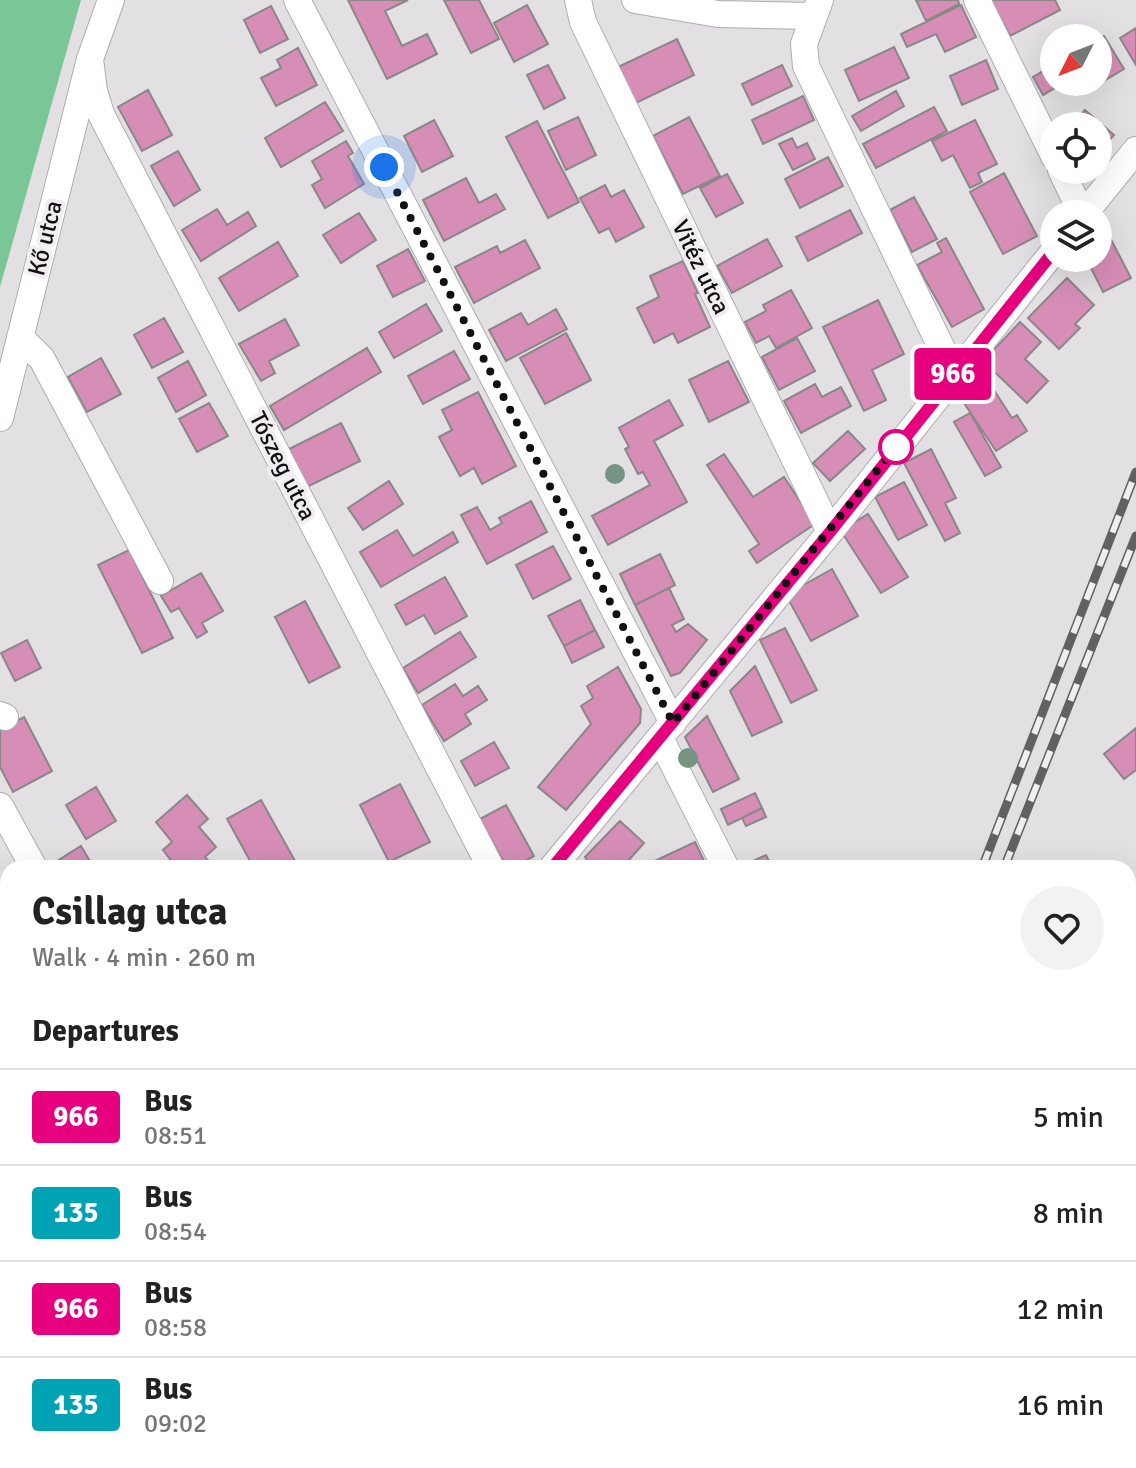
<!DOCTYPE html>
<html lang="en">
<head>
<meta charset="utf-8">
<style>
  :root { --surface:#fff; --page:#f2f2f2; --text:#222; --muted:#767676; --line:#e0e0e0 }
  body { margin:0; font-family:Signika,sans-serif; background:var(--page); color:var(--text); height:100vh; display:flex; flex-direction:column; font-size:30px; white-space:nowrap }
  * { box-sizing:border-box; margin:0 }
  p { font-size:26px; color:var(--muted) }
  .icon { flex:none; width:44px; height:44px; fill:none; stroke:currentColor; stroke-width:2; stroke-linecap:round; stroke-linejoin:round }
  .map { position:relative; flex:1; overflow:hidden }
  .side { position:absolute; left:0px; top:860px; width:1136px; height:608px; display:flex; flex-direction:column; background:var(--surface); border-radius:24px 24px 0 0; box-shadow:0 8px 32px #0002 }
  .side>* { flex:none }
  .badge { padding:0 16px; border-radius:6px; font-size:28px; line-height:52px }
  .needle { width:52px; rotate:228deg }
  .fabs { position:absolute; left:1040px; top:24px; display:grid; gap:16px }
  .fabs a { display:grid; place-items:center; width:72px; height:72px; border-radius:50%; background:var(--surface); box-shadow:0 8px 32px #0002; font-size:40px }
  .you { position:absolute; width:40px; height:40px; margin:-20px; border:6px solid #fff; border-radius:50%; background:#1a73e8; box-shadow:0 0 0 12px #1a73e833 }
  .map>.badge { position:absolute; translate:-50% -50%; box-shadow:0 0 0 4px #fff }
  h2 { padding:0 32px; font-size:30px; line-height:72px }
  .round { display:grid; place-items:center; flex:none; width:84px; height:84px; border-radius:42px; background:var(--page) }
  .headline { display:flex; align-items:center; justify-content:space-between; height:136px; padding:0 32px }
  h1 { font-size:38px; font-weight:700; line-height:60px }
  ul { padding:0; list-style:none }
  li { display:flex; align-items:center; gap:24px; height:96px; padding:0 32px; border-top:2px solid var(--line) }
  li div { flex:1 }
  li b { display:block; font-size:30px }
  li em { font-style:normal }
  li .badge { min-width:88px; font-weight:700; text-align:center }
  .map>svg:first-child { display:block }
  .forest { fill:#7bc697 }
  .building { fill:#d68eb7; stroke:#8b8688; stroke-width:2 }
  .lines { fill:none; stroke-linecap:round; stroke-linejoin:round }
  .minor-casing { stroke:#afacb0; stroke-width:28 }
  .path { stroke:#817f82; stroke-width:5; stroke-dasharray:4 6; stroke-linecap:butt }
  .minor { stroke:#fff; stroke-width:26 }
  .rail-casing { stroke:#626062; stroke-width:9 }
  .rail { stroke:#f1edf1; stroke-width:6; stroke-dasharray:18; stroke-linecap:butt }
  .tree { fill:#769484 }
  .line-casing { stroke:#fff; stroke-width:18 }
  .line { stroke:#e6007e; stroke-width:12 }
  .walk { stroke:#121012; stroke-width:8; stroke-dasharray:0 14.4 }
  .stop-dot { fill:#fff; stroke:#e6007e; stroke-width:4 }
  .labels { text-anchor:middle; stroke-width:8; stroke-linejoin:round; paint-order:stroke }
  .street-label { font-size:24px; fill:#121012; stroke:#f1edf1 }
</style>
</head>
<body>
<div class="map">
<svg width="1136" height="1468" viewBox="0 0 1136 1468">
  <rect width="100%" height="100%" fill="#e3e0e4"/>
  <path class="forest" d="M0 0H81L0 287Z"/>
  <path class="building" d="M348 0H408L385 11 402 46 427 34 437 54 387 79Z
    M444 0H479L499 39 471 53Z
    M916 0H958L959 4 926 21Z
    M991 0H1055L1060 10 1010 36Z
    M527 5 548 44 514 62 494 23Z
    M961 5 976 37 945 52 936 34 907 47 901 34Z
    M271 6 288 39 260 53 244 20Z
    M1136 28V65L1120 38Z
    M1104 36 1124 69 1097 85 1098 39Z
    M677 39 694 75 636 103 618 67Z
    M894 47 909 78 859 101 845 70Z
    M298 48 317 85 276 106 261 78 281 68 277 60Z
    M986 60 998 89 962 105 950 76Z
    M548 65 565 98 544 109 527 75Z
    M782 65 792 86 752 105 742 84Z
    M1054 65V82H1065L1043 95 1033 77Z
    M148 90 172 135 142 151 118 107Z
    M896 91 904 106 861 131 852 116Z
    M803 96 814 120 763 144 752 120Z
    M325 102 343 131 281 167 265 138Z
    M934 107 947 131 876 168 863 144Z
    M1085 110 1114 135 1098 153V126H1071Z
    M578 117 596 155 566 170 548 131Z
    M689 117 720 176 683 194 653 136Z
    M434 120 453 156 422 172 404 136Z
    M975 120 997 164 978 173 982 182 970 188 953 155 942 161 932 141Z
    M537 121 579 202 548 218 506 137Z
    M792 138 797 148 807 143 815 159 793 170 779 144Z
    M346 141 353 153 348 156 364 184 325 208 312 185 322 179 312 161Z
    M178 151 200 190 174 206 151 166Z
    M828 157 843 186 800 208 785 179Z
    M1004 173 1037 236 1003 254 970 192Z
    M727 174 743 203 716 217 700 188Z
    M466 178 479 203 496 194 505 209 444 241 423 200Z
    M605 185 611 197 624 190 644 227 616 242 609 228 599 233 580 198Z
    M914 197 937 239 912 252 890 210Z
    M217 209 227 225 248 212 256 226 201 261 182 230Z
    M850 210 862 233 808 261 796 237Z
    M359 213 376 240 341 263 323 235Z
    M1104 226 1131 278 1103 292 1086 258H1098V229Z
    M946 238 984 309 952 327 917 265 942 252 937 243Z
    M767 239 782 266 732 293 717 266Z
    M525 240 540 268 474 303 455 267 497 246 500 253Z
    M278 242 298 276 239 311 219 278Z
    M408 249 425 281 393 297 377 266Z
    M683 261 698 293 695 294 710 327 678 343 673 333 654 343 637 308 659 297 650 276Z
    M1067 278 1094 305 1075 324 1080 328 1059 349 1028 318Z
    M791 290 812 328 776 348 769 336 756 343 745 322 766 311 763 305Z
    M878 300 904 354 872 370 886 400 864 411 823 327Z
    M426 304 442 331 394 358 379 332Z
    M556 309 567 329 506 361 489 330 521 313 528 325Z
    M164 318 183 352 152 368 134 335Z
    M285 319 299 345 269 361 275 373 261 381 239 344Z
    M1020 322 1041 342 1025 359 1048 381 1027 403 983 361Z
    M566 333 591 380 545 404 520 358Z
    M797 338 815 371 779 390 762 357Z
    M367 348 381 372 284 430 270 406Z
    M454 351 470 379 423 404 408 376Z
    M101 358 121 394 87 412 68 377Z
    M188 361 206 395 176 412 158 378Z
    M728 361 749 402 709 422 689 380Z
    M985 376 1012 418 1017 415 1027 431 996 451 958 394Z
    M815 384 822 397 841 387 851 406 801 433 784 401Z
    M478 392 516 466 482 484 474 468 460 476 439 437 452 430 442 410Z
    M669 400 683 425 654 441 687 502 608 545 592 516 650 485 643 472 638 474 625 449 629 447 619 428Z
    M209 403 228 436 197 452 179 419Z
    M970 413 1001 467 985 476 954 422Z
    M341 423 360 461 307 487 289 449Z
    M848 431 865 449 830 481 813 463Z
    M931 449 956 498 945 503 960 533 945 541 904 463Z
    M724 454 753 497 784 477 815 524 757 563 749 551 759 544 707 465Z
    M389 481 403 504 363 530 348 508Z
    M904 482 927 525 898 540 875 497Z
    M531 501 547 532 487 564 461 515 477 507 490 530 502 523 499 518Z
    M868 514 908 577 881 593 841 531Z
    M397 530 413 556 453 532 458 542 381 587 360 552Z
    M553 546 571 579 533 599 516 565Z
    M129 550 173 638 142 653 98 565Z
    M660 554 675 585 635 605 620 574Z
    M832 569 858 616 811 641 786 595Z
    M201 573 223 611 202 623 207 632 197 638 179 608 171 612 161 596Z
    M445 577 467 616 435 634 424 615 406 625 395 605Z
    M669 588 684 619 672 625 676 632 688 624 707 640 680 673 671 676 635 605Z
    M580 600 595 630 564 646 548 616Z
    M305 601 340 667 309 683 275 617Z
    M785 628 817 690 791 703 760 640Z
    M595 630 604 647 572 663 564 646Z
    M460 632 476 657 418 693 403 668Z
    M27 640 41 668 15 681 1 653Z
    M755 666 782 722 752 736 730 691Z
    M618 667 641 709 640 723 566 810 538 787 591 724 581 706 593 698 587 686Z
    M455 684 463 696 478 686 487 700 465 714 471 724 444 741 422 705Z
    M707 716 739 779 713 792 685 737Z
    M24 717 52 771 13 792 0 767V729Z
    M1136 728V770L1124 779 1104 754Z
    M494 742 509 768 475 786 461 761Z
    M400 784 430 842 389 862 360 805Z
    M96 787 116 821 86 839 66 805Z
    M755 793 762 808 728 825 721 809Z
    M187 795 208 819 199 827 216 847 205 857 215 868H177L163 850 172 842 156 822Z
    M261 800 299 868H254L227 819Z
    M506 805 534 856 512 868H507L480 819Z
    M762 808 766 817 746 826 742 818Z
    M620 821 644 843 628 861 632 868H592L585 857Z
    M695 842 705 863 695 868H647L646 865Z
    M81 846 94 868H46Z
    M766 855 772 868H749L747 864Z
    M0 983 8 997V1020L0 1024Z
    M1128 1033 1136 1042V1083L1128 1074Z
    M1128 1094 1136 1102V1144L1128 1136Z
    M0 1121 8 1129V1216L0 1208Z
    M1128 1258 1136 1265V1280L1128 1289Z
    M0 1327 8 1342V1401L2 1404 0 1399Z
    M1136 1419V1467L1122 1468 1114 1460H1128V1427Z
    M400 1460H430L414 1468H404Z
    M459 1460 465 1468H443Z
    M553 1460H559L563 1468H537Z
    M603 1460H631L636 1468H593Z
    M828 1460H862L855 1468H837Z
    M945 1460H961L954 1468Z
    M996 1460H1043L1035 1468H988Z"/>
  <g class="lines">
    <defs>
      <path id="minor" d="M297 0 673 723
        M578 0 583 22 830 532
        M635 0 718 14 812 16
        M820 0 804 44 806 66 954 374
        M977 0 1054 156
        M90 59 94 91 101 114 491 868
        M1061 170 1082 214
        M1084 214 1136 150
        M20 337 42 359 160 581
        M0 418 90 59 111 0
        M0 715 5 717
        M660 738 726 868
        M0 806 34 868
        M552 868 830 532 1054 251
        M1128 1185 1136 1175
        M1128 1233 1136 1240
        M0 1246 8 1261
        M199 1460 203 1468
        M379 1460 383 1468
        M575 1460 579 1468
        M1088 1460 1096 1468
        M818 1466 820 1468
        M39 1468 48 1460
        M878 1468 885 1460"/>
    </defs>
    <use href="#minor" class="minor-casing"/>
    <path class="path" d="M659 1468 662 1460"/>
    <use href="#minor" class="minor"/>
    <defs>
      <path id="rail" d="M982 868 1136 472
        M1004 868 1136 536
        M759 1468 761 1460
        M779 1468 781 1460"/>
    </defs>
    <use href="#rail" class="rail-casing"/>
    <use href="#rail" class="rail"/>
  </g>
  <g class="tree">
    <circle cx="615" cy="474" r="10"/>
    <circle cx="688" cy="758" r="10"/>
  </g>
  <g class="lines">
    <defs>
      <path id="line" d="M552 868 830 532 1054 251"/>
    </defs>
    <use href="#line" class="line-casing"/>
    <use href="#line" class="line"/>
    <path class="walk" d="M384 167 673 723 901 441 896 447"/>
  </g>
  <circle class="stop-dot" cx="896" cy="447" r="16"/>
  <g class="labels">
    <g class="street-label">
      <text transform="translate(45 238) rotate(-76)" y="8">Kő utca</text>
      <text transform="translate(701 267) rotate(64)" y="8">Vitéz utca</text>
      <text transform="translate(283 466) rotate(63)" y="8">Tószeg utca</text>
    </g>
  </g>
</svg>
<div class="fabs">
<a><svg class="needle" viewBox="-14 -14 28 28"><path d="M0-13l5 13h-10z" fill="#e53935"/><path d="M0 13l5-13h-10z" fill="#767676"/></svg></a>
<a><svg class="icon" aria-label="locate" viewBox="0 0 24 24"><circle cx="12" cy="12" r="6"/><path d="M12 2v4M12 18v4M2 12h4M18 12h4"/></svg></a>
<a><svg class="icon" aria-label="layers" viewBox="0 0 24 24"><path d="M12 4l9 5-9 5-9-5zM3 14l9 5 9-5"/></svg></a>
</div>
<div class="you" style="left:384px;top:167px"></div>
<b class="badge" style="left:953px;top:374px;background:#e6007e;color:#fff">966</b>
<section class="side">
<div class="headline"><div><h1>Csillag utca</h1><p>Walk · 4 min · 260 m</p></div><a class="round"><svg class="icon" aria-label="heart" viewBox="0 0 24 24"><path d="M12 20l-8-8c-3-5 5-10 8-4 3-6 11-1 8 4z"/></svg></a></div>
<h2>Departures</h2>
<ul>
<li><span class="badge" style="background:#e6007e;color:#fff">966</span><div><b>Bus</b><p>08:51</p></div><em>5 min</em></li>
<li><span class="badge" style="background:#00a3b4;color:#fff">135</span><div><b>Bus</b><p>08:54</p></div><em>8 min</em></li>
<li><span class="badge" style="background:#e6007e;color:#fff">966</span><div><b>Bus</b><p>08:58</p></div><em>12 min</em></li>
<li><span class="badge" style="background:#00a3b4;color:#fff">135</span><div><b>Bus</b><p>09:02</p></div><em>16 min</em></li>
</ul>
</section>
</div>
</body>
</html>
